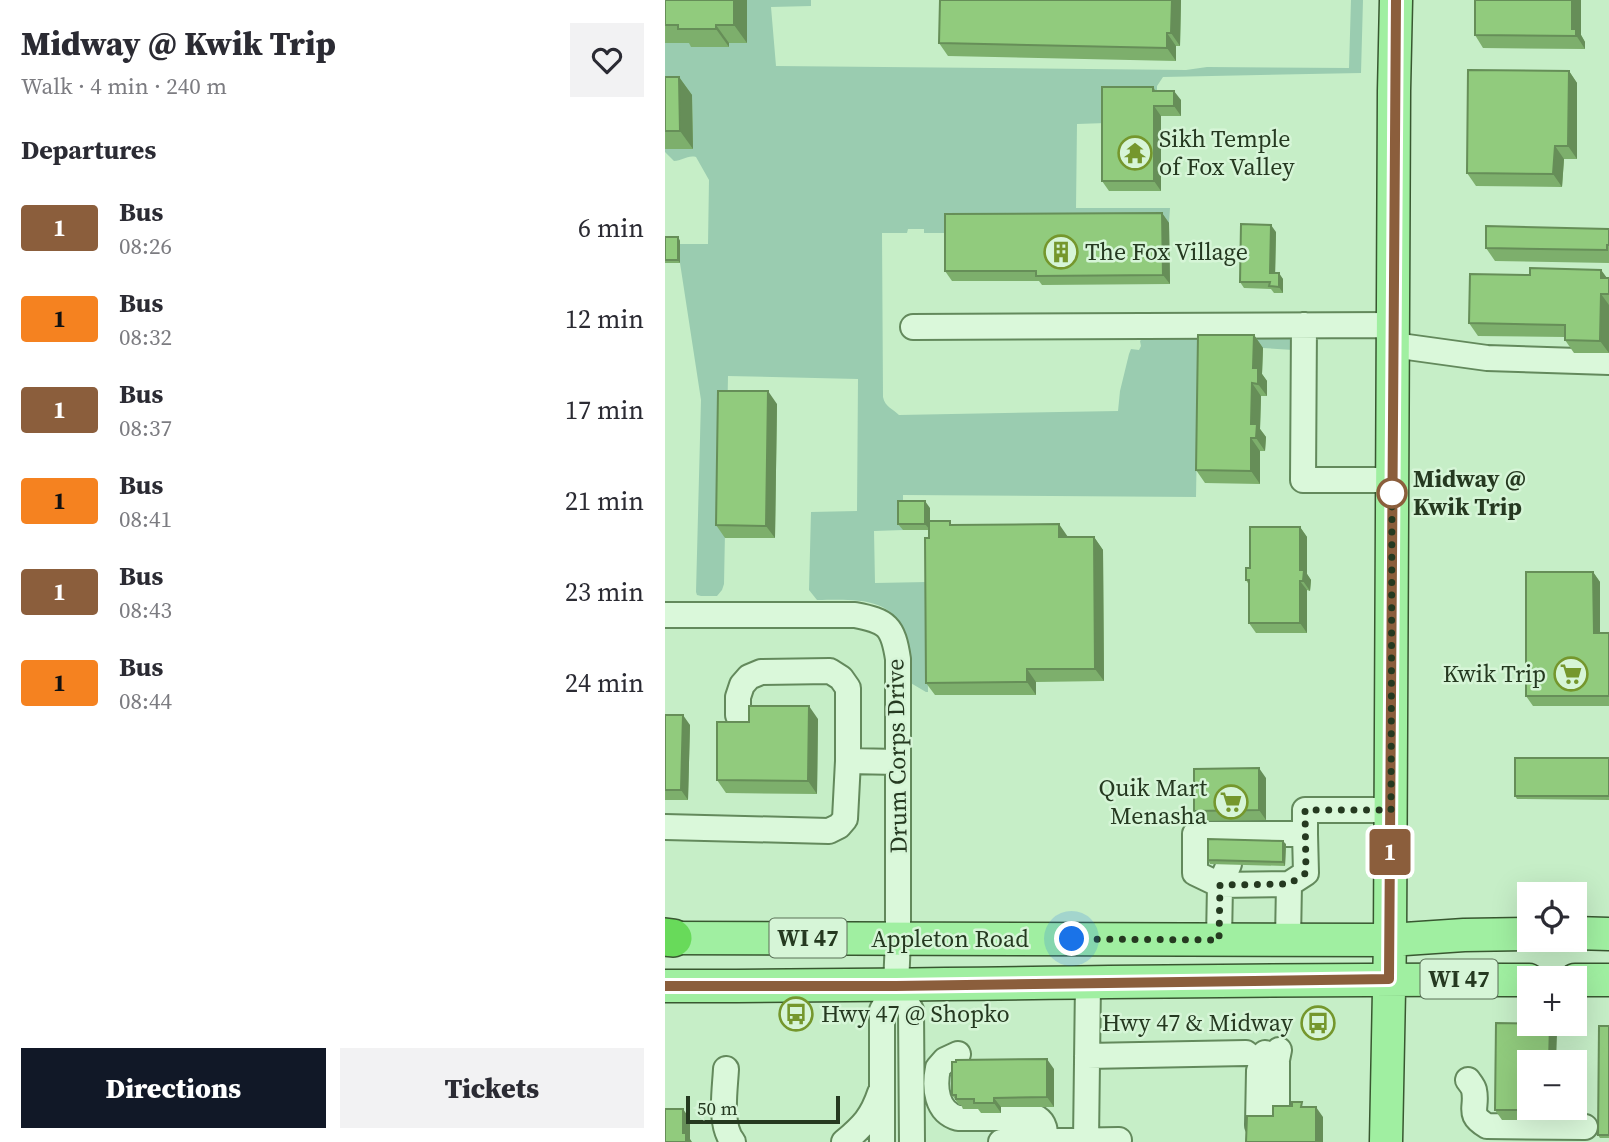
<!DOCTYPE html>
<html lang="en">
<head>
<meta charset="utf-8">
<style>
  :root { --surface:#fff; --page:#f2f2f3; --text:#2b2b33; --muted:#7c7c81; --accent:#111827 }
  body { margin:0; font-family:"Source Serif 4",serif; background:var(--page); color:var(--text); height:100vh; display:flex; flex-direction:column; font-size:26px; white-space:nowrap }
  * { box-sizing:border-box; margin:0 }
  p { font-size:23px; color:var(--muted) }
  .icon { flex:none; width:38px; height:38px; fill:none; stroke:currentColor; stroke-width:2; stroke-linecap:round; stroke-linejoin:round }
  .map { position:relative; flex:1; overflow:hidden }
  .side { display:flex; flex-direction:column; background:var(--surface); width:665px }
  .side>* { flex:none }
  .badge { padding:0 14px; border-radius:5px; font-size:24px; line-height:46px }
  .tools { position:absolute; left:852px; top:882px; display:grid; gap:14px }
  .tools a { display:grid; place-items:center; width:70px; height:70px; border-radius:0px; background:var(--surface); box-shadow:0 7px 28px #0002; font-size:35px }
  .scale { position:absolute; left:21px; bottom:18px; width:154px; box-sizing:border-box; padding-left:7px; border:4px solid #253920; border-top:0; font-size:19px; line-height:24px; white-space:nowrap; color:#253920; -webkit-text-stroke:5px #d6f5d7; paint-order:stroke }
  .you { position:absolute; width:35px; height:35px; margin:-18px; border:5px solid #fff; border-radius:50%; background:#1a73e8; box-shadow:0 0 0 10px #1a73e833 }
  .map>.badge { position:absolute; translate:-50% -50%; box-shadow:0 0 0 4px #fff }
  h2 { padding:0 21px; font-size:26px; line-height:63px }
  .round { display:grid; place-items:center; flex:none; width:74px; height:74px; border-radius:0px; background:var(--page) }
  .headline { display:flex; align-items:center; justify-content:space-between; height:119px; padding:0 21px }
  h1 { font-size:33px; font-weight:800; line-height:52px }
  .primary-button { display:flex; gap:14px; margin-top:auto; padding:14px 21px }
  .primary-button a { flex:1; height:80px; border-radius:0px; background:var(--accent); color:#fff; font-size:28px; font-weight:800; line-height:80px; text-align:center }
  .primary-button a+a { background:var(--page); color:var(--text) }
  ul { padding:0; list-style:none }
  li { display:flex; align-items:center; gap:21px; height:91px; padding:0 21px }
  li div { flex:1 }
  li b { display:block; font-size:26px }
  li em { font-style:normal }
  li .badge { min-width:77px; font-weight:700; text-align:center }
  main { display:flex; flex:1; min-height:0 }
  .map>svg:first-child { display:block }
  .green { fill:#9accb0 }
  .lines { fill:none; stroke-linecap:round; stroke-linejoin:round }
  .minor-casing { stroke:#63895c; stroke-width:28 }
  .major-casing { stroke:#385730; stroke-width:35 }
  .highway-casing { stroke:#385730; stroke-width:40 }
  .minor { stroke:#daf8da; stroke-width:24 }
  .major { stroke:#a0efa1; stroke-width:32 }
  .highway { stroke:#68da5a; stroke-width:37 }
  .wall { fill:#7daf6c }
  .shaded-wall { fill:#668e58 }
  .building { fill:#91cb7d; stroke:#668e58; stroke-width:2 }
  .line-casing { stroke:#fff; stroke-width:16 }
  .line { stroke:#8b5e3c; stroke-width:10 }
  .walk { stroke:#253920; stroke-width:7; stroke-dasharray:0 12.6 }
  .stop-dot { fill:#fff; stroke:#8b5e3c; stroke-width:3.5 }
  .labels { text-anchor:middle; stroke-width:5; stroke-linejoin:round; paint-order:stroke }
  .shield { fill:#d6f5d7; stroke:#5a7157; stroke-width:2 }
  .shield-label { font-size:23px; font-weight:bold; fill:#253920 }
  .poi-label { font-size:24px; fill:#253920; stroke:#d6f5d7; text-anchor:start }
  .stop-label { font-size:24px; font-weight:bold; fill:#253920; stroke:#d6f5d7; text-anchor:start }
  .street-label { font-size:24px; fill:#253920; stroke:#d6f5d7 }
</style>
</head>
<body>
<main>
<section class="side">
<div class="headline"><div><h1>Midway @ Kwik Trip</h1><p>Walk · 4 min · 240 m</p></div><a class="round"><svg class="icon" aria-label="heart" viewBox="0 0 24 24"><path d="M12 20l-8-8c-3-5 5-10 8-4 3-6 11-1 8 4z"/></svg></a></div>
<h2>Departures</h2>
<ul>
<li><span class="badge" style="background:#8b5e3c;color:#fff">1</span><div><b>Bus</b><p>08:26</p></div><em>6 min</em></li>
<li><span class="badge" style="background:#f58220;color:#111">1</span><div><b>Bus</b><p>08:32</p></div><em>12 min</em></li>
<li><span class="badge" style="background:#8b5e3c;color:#fff">1</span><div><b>Bus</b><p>08:37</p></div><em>17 min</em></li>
<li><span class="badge" style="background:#f58220;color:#111">1</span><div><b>Bus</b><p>08:41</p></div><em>21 min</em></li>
<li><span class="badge" style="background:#8b5e3c;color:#fff">1</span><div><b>Bus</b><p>08:43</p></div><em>23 min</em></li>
<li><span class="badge" style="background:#f58220;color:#111">1</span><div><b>Bus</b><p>08:44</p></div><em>24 min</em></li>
</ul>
<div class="primary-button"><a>Directions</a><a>Tickets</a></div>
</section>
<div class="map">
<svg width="944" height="1142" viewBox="0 0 944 1142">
  <rect width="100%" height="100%" fill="#c6eec7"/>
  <path class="green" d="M82 0H146V6L106 7 111 66 521 70 542 67 684 68 686 0H698L696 73 498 77 492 86V91L441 123 412 124 411 208H505L504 223 286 224 285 233H259V229H243L242 233H217L218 397C220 407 228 409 234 415L453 411 455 391 464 354 466 349 474 350 476 346 475 341 476 340 628 337V350L598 348 533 379 531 497 238 495V530L209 531 210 583 262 582 263 692H261L244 682C242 666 242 648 238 632 228 595 182 600 152 600L144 590 146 512 192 511 193 379 63 376 59 584 57 590 52 596H36L32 595 31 592 36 400 15 263V244H43L44 180 31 157C22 155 17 161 9 161L0 152V149L28 148 27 95H0V43H26V47H63L64 43H82Z"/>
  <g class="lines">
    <defs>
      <path id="minor" d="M639 325 638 480H727
        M248 327 728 325
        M728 345 822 358 944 362
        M0 615H190C222 621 228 626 233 659V939L231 986
        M73 715V697L77 685 84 677 96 672 165 671 176 678 183 688V761
        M0 827 164 831 174 826 180 819 183 761 233 762
        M564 864 555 885 624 884
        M554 940 555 885 530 873V834H640V810H726
        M623 940 624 884 641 873 640 834
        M293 1054 280 1060 273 1068C269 1087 271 1112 293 1118H372C381 1124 380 1132 380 1142
        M422 1056 581 1053
        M61 1069C60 1090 54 1125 68 1142
        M803 1080C805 1083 808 1086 809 1090 813 1108 801 1114 822 1126L920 1127
        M593 1125 594 1071 600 1053
        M612 1126V1060L614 1050
        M421 1141 423 983
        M179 1142C198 1126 207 1117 215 1093
        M217 1142V1010L231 986 246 1010 247 1142
        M336 1142 454 1140"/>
      <path id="major" d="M910 933 944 934
        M0 938 725 940 799 935 864 934
        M910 980H944
        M0 986C288 986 576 978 864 980
        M721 1142 725 940 729 91 731 0"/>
      <path id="highway" d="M0 937 8 938"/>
    </defs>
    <use href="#minor" class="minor-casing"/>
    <use href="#major" class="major-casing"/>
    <use href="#highway" class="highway-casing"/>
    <use href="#minor" class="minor"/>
    <use href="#major" class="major"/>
    <use href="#highway" class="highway"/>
  </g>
  <path class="wall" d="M0 0H82V43H64V47H26L24 43H0Z
    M275 0H516L515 46H511V61L283 56 274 43Z
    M810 0H916V35L920 42V49L818 48 810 35Z
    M904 71 912 83V159H899L897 187 811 186 802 173Z
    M0 77H14L27 95 28 149H0Z
    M488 87 491 91 516 100V116H496V191H444L437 181Z
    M497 213 504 223 505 284 377 285 374 281H287L280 271Z
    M944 229V263L830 261 821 248Z
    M611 232 610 273 618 279V293H609L606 289 579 288 575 282Z
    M0 237H13L15 241V263H0Z
    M936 270 942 278H944V353H909L900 340V337L813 336 804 323 865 275Z
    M589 335 598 348 597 374 602 381V396H596L595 429 601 437 600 451H595V484L540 483 531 470Z
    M112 404 110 538H60L51 525Z
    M265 508V521L288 525 403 537H429L438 550 439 681 371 682V695H270L261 683 264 530H238L233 524Z
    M635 527 642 537V574L646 580 645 591 642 590V633H591L584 623V585L581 580 585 568Z
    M928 572 935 582V633H944V706H868L861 696Z
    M0 715 25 725 23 800H0Z
    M153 719 152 794 61 793 52 780 84 722Z
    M944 758V800L852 799 850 796Z
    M601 778V820L536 821 529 811Z
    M621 844 620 866 545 864 543 860Z
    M944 1026V1138H935L933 1135Z
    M892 1034 864 1108H891V1120H837L830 1110Z
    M389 1069V1107H336V1113H316L313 1109H298L296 1105H294L287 1095Z"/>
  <path class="shaded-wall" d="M69 0H82V43L69 25Z
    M507 0H516L515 46 506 33Z
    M907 0H916V35L920 42V49L907 29Z
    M51 25 64 43V47L51 29Z
    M502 33 511 46V61L502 48Z
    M904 71 912 83V159L903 146Z
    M14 77 27 95 28 149 15 131Z
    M509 91 516 100V116L509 106Z
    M489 106 496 116V191L489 181Z
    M890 146 899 159 897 187 888 174Z
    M497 213 504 223 505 284 498 275Z
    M606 225 611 232 610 279 605 273Z
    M13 237 15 241V263L13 260Z
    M936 270 944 281 936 278Z
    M614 273 618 279V293L614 287Z
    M936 294 944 305V353L935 341Z
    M589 335 598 348 597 374 602 381V396L593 384 588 368Z
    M587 383 596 396 595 429 601 437 600 451 591 438 586 424Z
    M103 391 112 404 110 538 101 526Z
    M586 438 595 451V484L586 471Z
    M260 501 265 508V530L260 524Z
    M394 524 403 537V550L394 537Z
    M635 527 642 537V574L646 580 645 591 638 581 635 570Z
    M429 537 438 550 439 681 430 669Z
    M928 572 935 582V643L929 633Z
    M635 581 642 590V633L635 623Z
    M362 669 371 682V695L362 682Z
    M144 706 153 719 152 794 143 781Z
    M18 715 25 725 23 800 16 790Z
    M594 768 601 778V820L594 810Z
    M618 841 621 844 620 866 618 862Z
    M885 1024 892 1034 891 1062H884Z
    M382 1059 389 1069V1107L382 1097Z
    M329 1098 336 1107V1113L329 1103Z
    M651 1107 658 1117V1142H651Z
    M884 1108H891V1120L884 1110Z
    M18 1109 25 1119V1139L27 1142H21L18 1133Z"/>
  <path class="building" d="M0 0H69V25H51V29H13V25H0Z
    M275 0H507L506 33H502V48L274 43Z
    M810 0H907V29H911V36L810 35Z
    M803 70 904 71 903 146H890L888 174 802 173Z
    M0 77H14L15 131H0Z
    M437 87H488V91H509V106H489V181H437Z
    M497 213 498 275 371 276V271H280V214Z
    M576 224 606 225 605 273H614V287L604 286 605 282H575Z
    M821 226 944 229V245H942V250L821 248Z
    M0 237H13V260H0Z
    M865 268 936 270V278H944V294H936L935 341 900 340V325L804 323 805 274 865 275Z
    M533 335H589L588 368H593V384L587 383 586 424H592L591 438H586V471L531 470Z
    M53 391H103L101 526 51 525Z
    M233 501H260V524H233Z
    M264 521H285V525L394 524V537H429L430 669H362V682L261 683 260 538H264Z
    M585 527H635V570H639L638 581H635V623H584V580H581V568H585Z
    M861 572H928L929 633H944V696H861Z
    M84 706H144L143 781 52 780V722H84Z
    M0 715H18L16 790H0Z
    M850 758H944V796H850Z
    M594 768V810L529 811V769Z
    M543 839 618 841V862L543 860Z
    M831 1023 885 1024 884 1062H864V1108H884V1110H830Z
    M934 1026H944V1135H933Z
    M382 1059V1097L329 1098V1103H309V1099H291V1095H287V1062H291V1060Z
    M627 1102H637L636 1107H651V1142H581L582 1116H608V1106H627Z
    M0 1109H18V1133H21V1142H0Z"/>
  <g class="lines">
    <defs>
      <path id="line" d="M0 986H231L724 979 731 0"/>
    </defs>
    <use href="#line" class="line-casing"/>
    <use href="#line" class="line"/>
    <path class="walk" d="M407 939 554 940 555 885 624 884 641 873 640 810H726L727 493"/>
  </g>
  <defs>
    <symbol id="temple-ring" viewBox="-11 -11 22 22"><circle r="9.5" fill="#d6f5d7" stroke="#75972d" stroke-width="1.5"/><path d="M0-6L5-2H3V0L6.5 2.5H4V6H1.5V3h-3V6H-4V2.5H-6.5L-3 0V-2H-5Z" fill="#75972d"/></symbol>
    <symbol id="building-ring" viewBox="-11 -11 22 22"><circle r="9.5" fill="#d6f5d7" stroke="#75972d" stroke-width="1.5"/><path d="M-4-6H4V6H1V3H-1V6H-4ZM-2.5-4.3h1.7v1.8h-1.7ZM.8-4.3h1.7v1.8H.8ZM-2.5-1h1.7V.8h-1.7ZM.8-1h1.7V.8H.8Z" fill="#75972d"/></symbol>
    <symbol id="supermarket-ring" viewBox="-11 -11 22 22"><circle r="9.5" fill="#d6f5d7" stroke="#75972d" stroke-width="1.5"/><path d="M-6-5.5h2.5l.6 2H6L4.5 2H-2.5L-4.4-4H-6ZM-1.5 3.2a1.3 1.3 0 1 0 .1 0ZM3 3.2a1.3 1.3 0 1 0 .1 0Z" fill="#75972d"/></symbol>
    <symbol id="bus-ring" viewBox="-11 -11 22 22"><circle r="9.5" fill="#d6f5d7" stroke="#75972d" stroke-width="1.5"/><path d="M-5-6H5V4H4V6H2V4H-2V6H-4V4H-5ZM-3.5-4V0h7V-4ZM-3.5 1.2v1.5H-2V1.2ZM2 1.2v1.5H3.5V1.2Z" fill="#75972d"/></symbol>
  </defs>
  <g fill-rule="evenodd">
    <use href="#temple-ring" x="451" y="134" width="38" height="38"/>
    <use href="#building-ring" x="377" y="233" width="38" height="38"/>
    <use href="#supermarket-ring" x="887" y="655" width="38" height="38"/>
    <use href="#supermarket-ring" x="547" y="783" width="38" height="38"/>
    <use href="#bus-ring" x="112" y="995" width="38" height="38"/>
    <use href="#bus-ring" x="634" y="1004" width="38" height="38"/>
  </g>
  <circle class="stop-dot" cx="727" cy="493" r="14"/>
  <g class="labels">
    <g class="shield">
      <rect x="104.5" y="918.5" width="77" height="39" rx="5"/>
      <rect x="755.5" y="959.5" width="77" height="39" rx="5"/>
    </g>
    <g class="shield-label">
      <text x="143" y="946">WI 47</text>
      <text x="794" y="987">WI 47</text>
    </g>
    <g class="poi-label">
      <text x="494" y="147">Sikh Temple<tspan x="494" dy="28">of Fox Valley</tspan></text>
      <text x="420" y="260">The Fox Village</text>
      <text x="881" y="682" text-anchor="end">Kwik Trip</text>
      <text x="542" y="796" text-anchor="end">Quik Mart<tspan x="542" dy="28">Menasha</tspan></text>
      <text x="156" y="1022">Hwy 47 @ Shopko</text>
      <text x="628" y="1031" text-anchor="end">Hwy 47 &amp; Midway</text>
    </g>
    <g class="stop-label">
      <text x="748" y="487">Midway @<tspan x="748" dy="28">Kwik Trip</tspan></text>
    </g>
    <g class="street-label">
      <text transform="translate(232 756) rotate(-91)" y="8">Drum Corps Drive</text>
      <text x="285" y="947">Appleton Road</text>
    </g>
  </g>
</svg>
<div class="tools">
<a><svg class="icon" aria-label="locate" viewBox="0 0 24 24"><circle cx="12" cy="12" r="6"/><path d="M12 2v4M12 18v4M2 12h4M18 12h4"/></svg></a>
<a>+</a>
<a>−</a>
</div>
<div class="scale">50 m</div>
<div class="you" style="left:407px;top:939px"></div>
<b class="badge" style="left:725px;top:852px;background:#8b5e3c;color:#fff">1</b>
</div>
</main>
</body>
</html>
